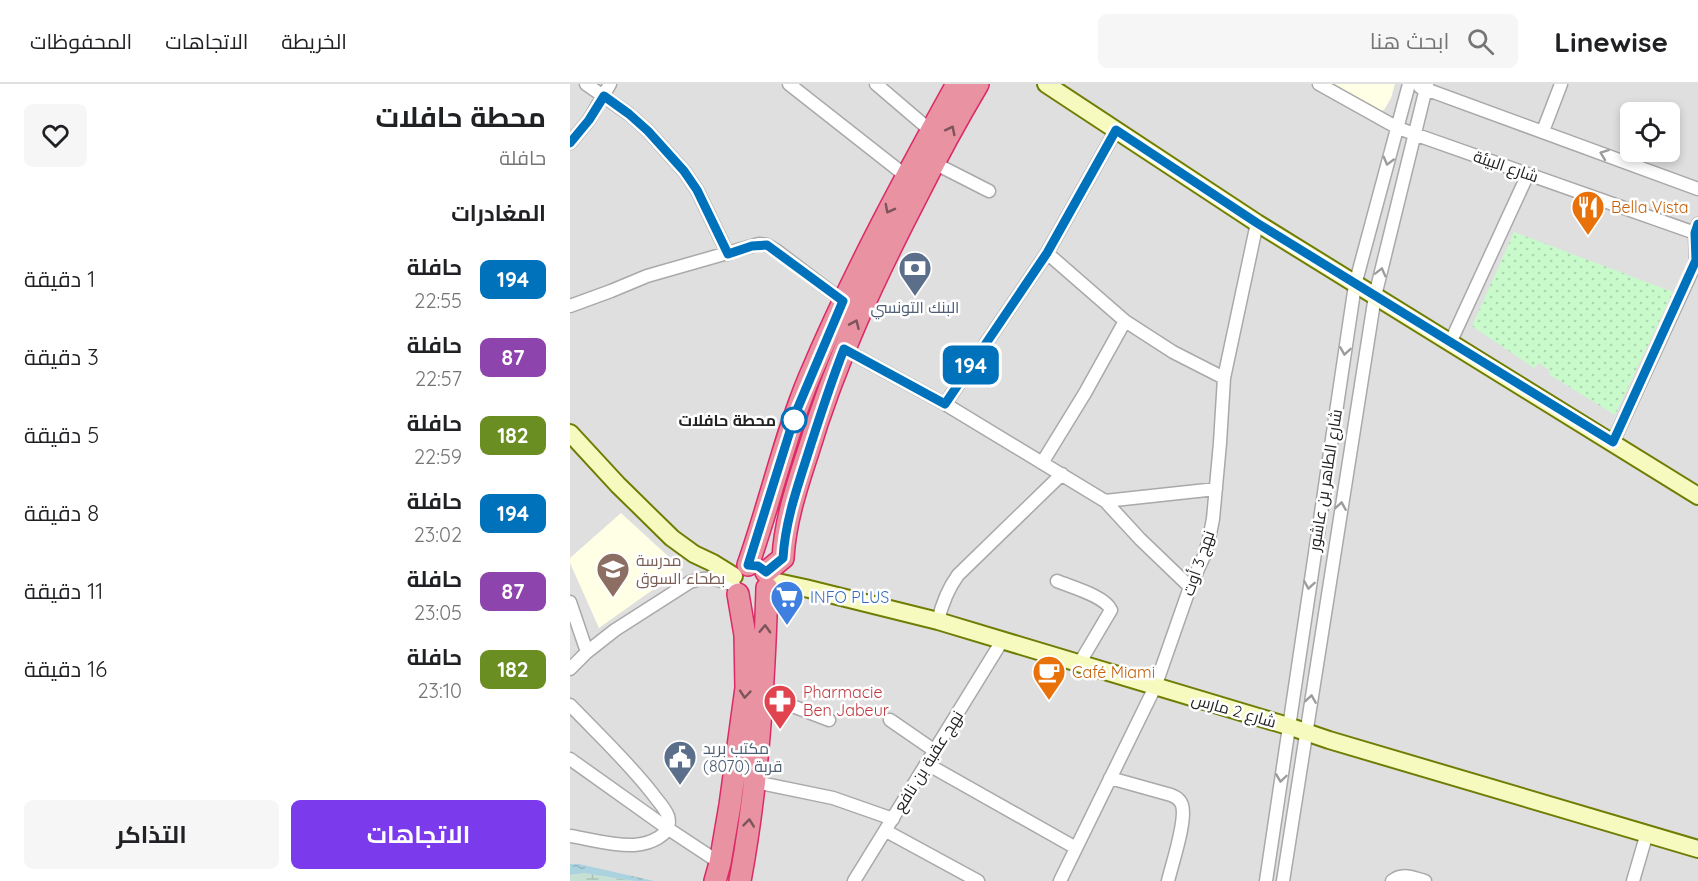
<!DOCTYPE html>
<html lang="ar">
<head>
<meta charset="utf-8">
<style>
  :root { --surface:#fff; --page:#f6f6f6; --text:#202124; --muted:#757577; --line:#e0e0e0; --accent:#7c3aed }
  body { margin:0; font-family:Quicksand,Cairo,sans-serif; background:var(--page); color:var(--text); direction:rtl; height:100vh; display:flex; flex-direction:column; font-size:22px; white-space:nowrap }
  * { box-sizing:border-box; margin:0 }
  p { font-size:20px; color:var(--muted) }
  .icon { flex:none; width:33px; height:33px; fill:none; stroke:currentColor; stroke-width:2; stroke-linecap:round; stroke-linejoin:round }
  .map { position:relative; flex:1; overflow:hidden; direction:ltr }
  .side { display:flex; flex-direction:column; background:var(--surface); width:570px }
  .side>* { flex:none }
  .badge { padding:0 12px; border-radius:9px; font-size:21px; line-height:39px }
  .fabs { position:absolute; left:1050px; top:18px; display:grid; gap:12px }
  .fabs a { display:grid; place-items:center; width:60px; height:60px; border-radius:9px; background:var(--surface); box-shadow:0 3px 9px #0003; font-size:30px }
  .map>.badge { position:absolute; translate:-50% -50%; box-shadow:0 0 0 3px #fff }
  h2 { padding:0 24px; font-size:22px; line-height:54px }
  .round { display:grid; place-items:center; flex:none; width:63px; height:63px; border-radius:9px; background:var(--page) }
  .summary { display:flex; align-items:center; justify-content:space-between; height:102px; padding:0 24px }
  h1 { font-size:28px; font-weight:700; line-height:45px }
  .primary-button { display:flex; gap:12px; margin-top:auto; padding:12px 24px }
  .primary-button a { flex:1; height:69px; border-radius:9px; background:var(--accent); color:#fff; font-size:24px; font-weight:700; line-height:69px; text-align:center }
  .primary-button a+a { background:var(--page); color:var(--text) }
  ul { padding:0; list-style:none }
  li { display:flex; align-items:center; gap:18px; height:78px; padding:0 24px }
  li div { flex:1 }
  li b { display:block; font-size:22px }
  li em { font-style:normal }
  li .badge { min-width:66px; font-weight:700; text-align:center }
  header { display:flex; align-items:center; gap:36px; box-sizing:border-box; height:84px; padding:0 30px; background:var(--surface); border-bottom:2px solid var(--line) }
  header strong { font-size:28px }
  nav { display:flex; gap:33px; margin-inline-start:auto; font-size:21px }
  .search { width:420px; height:54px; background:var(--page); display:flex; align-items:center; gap:15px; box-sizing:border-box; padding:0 21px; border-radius:9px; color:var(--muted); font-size:22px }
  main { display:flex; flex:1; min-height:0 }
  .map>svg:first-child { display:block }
  .residential { fill:#e0dfdf; fill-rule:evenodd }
  .education { fill:#ffffe5 }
  .wetland { fill:url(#wetland-marsh) }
  .park { fill:url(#park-dots) }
  .water { fill:url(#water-ripples) }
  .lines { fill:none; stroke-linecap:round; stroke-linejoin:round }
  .street-casing { stroke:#a9a9a9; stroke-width:15 }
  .secondary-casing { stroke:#707d05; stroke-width:20 }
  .highway-casing { stroke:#dc2a67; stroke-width:24 }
  .street { stroke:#fff; stroke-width:12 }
  .secondary { stroke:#f7fabf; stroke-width:16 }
  .highway { stroke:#e892a2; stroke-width:21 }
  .oneway { stroke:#7b545c }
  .oneway2 { stroke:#9c9c9c }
  .line-casing { stroke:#fff; stroke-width:14 }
  .line { stroke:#0072bc; stroke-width:9 }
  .stop-dot { fill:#fff; stroke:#0072bc; stroke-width:3 }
  .labels { text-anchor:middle; stroke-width:5; stroke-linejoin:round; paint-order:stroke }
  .street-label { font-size:16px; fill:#222; stroke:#fff }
  .food-label { font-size:16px; fill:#c56008; stroke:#fff; text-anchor:start }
  .service-label { font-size:16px; fill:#4e5e75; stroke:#fff }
  .stop-label { font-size:16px; font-weight:bold; fill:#222; stroke:#fff; text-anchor:end }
  .education-label { font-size:16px; fill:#785e54; stroke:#fff; text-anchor:start }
  .shop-label { font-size:16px; fill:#366cbe; stroke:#fff; text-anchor:start }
  .health-label { font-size:16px; fill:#be3a42; stroke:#fff; text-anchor:start }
</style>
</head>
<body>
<header>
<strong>Linewise</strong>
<div class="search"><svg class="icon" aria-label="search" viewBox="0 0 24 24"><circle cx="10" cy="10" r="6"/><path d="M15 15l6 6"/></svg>ابحث هنا</div>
<nav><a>الخريطة</a><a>الاتجاهات</a><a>المحفوظات</a></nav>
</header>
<main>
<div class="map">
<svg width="1128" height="797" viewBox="0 0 1128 797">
  <defs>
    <pattern id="wetland-marsh" width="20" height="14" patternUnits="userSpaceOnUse" patternTransform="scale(1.5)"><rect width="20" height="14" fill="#c6e0d4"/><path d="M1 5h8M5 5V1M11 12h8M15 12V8" fill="none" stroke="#aac0b6"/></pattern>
    <pattern id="park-dots" width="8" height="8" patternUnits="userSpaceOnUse" patternTransform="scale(1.5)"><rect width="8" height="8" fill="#c8facc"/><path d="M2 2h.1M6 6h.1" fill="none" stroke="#acd6af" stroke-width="1.8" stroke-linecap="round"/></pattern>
    <pattern id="water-ripples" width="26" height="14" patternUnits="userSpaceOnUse" patternTransform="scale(1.5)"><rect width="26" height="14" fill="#aad3df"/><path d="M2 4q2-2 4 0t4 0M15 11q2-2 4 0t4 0" fill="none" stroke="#92b5bf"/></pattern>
  </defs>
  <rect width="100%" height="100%" fill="#f2efe9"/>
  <path class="residential" d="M0 0H1128V797H0ZM1060 28H1100V68H1060Z"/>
  <path class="education" d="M754 0H825L821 14 814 26 804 28Z
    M51 429 112 485 29 544 0 479V474Z"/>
  <path class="wetland" d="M13 789 65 797H0V791Z"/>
  <path class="park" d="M944 148 1103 208 1045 331 980 291 979 286 969 279 964 284 902 242Z"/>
  <path class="water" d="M0 780H9L84 797H65L13 789 0 791Z"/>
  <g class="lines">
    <defs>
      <path id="street" d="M16 0 59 30 78 47 114 87 127 106 158 170
        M219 0 336 92
        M306 0 361 47
        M749 0 826 43 844 50 1128 150
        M850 3 1128 105
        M973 47 991 0
        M0 59 19 36 40 0
        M364 79 419 107
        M477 169 555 237 603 268 654 294
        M1126 176 1125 149 1128 140
        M0 222 41 207 77 192 189 160 197 161 207 167 273 217
        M881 257 958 90
        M274 265 375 320 535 417 570 455 620 503
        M375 320 477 169 546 46
        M1043 358 1128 174
        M472 379 515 309 555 237
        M535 417 646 405
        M487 497C501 503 535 512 541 526L509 580
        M0 518 17 568
        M368 537C372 520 377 506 388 491L492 390
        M0 585 17 568 45 546 120 498C135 492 149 495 164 501
        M192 614 217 620 259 636
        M0 621C28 650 57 677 82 709 87 716 95 724 98 732 104 752 78 760 64 761 43 762 20 755 0 752
        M320 636 365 667
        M0 675 97 744 150 779
        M357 680 506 764
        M540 694 601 711C606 713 610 715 612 721 617 736 602 780 598 797
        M185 698 263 714 323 735
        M316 747 408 797
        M284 797 432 557
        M490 797 585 603 620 503 634 472 639 455 643 435 650 359 654 294 687 139
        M696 797 785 201 839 0
        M713 797 805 212 857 0
        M822 797C833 788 843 794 855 797
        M1063 797 1077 749"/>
      <path id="secondary" d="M476 0 687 139 1128 412
        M0 349 48 401 102 454 124 470 143 479 164 492
        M198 496 235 504 368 537 718 642 759 656 1128 765"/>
      <path id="highway" d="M178 481C200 419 214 354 239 294 282 192 334 96 387 0
        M196 488 213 474C215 437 227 402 238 368 265 278 304 195 347 112 366 74 386 37 408 0
        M145 797 150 779 160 721 176 604 175 551 168 510
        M170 797C188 700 194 602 197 504"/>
    </defs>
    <use href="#street" class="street-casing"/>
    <use href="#secondary" class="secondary-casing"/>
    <use href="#highway" class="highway-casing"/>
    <use href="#street" class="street"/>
    <use href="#secondary" class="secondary"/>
    <use href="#highway" class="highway"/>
  </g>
  <defs><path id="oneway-chevron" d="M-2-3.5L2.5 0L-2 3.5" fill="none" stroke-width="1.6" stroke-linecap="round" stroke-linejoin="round" transform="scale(1.5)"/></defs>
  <g class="oneway">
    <use href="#oneway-chevron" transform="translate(381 46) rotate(-63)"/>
    <use href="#oneway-chevron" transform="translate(319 125) rotate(118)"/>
    <use href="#oneway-chevron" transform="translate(285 240) rotate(-66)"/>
    <use href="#oneway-chevron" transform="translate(195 545) rotate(-88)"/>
    <use href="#oneway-chevron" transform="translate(175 610) rotate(95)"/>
    <use href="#oneway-chevron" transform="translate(179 739) rotate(-84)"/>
  </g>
  <g class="oneway2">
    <use href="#oneway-chevron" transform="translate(1034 70) rotate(-160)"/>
    <use href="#oneway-chevron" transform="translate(818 77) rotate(105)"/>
    <use href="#oneway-chevron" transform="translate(811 188) rotate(-76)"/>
    <use href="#oneway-chevron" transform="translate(775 267) rotate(99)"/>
    <use href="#oneway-chevron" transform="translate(771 422) rotate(-81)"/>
    <use href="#oneway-chevron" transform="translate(739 501) rotate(99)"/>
    <use href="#oneway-chevron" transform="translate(741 615) rotate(-81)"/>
    <use href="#oneway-chevron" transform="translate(711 694) rotate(98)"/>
  </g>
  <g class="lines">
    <defs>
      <path id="line" d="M0 59 19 36 34 12 59 30 78 47 114 87 127 106 158 170 182 162 197 161 273 217 226 328 178 481 188 482 196 488 213 474C215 441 225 410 235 379 247 341 259 303 274 265L375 320 477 169 546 46 687 139 1043 358 1126 176 1125 149 1128 140"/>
    </defs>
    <use href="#line" class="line-casing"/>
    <use href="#line" class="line"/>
  </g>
  <defs>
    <symbol id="restaurant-pin" viewBox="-11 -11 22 30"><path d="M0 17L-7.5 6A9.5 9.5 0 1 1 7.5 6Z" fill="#e8710a" stroke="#fff"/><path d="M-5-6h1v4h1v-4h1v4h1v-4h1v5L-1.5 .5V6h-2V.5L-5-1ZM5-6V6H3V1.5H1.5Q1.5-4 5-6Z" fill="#fff"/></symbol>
    <symbol id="bank-pin" viewBox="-11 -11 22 30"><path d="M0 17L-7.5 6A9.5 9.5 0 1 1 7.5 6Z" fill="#5c6f8a" stroke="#fff"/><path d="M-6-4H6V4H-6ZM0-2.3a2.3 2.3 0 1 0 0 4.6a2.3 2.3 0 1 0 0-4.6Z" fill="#fff"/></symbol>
    <symbol id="school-pin" viewBox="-11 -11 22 30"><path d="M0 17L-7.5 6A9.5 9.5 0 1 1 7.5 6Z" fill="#8d6e63" stroke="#fff"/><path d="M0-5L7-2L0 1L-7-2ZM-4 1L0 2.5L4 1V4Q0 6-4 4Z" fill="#fff"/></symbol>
    <symbol id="supermarket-pin" viewBox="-11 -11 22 30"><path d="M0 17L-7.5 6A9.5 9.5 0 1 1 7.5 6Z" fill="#3f7fe0" stroke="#fff"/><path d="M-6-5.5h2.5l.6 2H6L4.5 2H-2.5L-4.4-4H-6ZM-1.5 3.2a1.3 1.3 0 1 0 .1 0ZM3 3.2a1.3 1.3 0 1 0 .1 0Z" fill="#fff"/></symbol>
    <symbol id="cafe-pin" viewBox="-11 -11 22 30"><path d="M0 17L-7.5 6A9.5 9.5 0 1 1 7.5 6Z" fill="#e8710a" stroke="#fff"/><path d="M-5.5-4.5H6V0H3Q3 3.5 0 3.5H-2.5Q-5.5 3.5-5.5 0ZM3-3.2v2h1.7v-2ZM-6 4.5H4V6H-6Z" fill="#fff"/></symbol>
    <symbol id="pharmacy-pin" viewBox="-11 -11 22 30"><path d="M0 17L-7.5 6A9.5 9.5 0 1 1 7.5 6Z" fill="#e0444e" stroke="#fff"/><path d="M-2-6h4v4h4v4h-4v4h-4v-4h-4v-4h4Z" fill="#fff"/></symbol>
    <symbol id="civic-pin" viewBox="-11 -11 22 30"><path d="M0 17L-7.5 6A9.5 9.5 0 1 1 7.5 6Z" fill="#5c6f8a" stroke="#fff"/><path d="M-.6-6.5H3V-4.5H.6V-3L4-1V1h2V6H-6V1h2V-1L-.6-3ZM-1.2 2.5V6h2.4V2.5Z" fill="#fff"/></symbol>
  </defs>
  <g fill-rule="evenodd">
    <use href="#restaurant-pin" x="999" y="104" width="38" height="52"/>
    <use href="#bank-pin" x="326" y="165" width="38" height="52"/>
    <use href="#school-pin" x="24" y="466" width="38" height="52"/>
    <use href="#supermarket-pin" x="198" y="494" width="38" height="52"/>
    <use href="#cafe-pin" x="460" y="569" width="38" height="52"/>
    <use href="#pharmacy-pin" x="191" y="598" width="38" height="52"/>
    <use href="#civic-pin" x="91" y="654" width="38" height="52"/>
  </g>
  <circle class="stop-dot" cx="224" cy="336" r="12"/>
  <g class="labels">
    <g class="street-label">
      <text transform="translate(936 82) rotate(19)" y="6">شارع البيئة</text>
      <text transform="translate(755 396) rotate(-81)" y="6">شارع الطاهر بن عاشور</text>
      <text transform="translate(628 479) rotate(-71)" y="6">نهج 3 أوت</text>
      <text transform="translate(664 626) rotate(16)" y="6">شارع 2 مارس</text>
      <text transform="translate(358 677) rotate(-58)" y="6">نهج عقبة بن نافع</text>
    </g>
    <g class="food-label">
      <text x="1041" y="129">Bella Vista</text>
      <text x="502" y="594">Café Miami</text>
    </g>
    <g class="service-label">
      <text x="345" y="229">البنك التونسي</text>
      <text x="133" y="670" text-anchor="start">مكتب بريد<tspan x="133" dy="18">قربة (8070)</tspan></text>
    </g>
    <g class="stop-label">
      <text x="206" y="342">محطة حافلات</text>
    </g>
    <g class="education-label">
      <text x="66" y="482">مدرسة<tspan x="66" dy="18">بطحاء السوق</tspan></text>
    </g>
    <g class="shop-label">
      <text x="240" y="519">INFO PLUS</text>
    </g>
    <g class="health-label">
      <text x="233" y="614">Pharmacie<tspan x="233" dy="18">Ben Jabeur</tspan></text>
    </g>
  </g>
</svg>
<div class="fabs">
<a><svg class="icon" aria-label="locate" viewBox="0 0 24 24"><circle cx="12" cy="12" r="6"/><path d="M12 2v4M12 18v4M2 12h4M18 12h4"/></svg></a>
</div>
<b class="badge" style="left:401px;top:281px;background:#0072bc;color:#fff">194</b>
</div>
<section class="side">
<div class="summary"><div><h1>محطة حافلات</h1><p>حافلة</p></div><a class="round"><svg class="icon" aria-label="heart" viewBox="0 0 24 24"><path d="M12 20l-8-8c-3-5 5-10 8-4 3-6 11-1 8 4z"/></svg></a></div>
<h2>المغادرات</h2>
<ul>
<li><span class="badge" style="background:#0072bc;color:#fff">194</span><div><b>حافلة</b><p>22:55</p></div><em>1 دقيقة</em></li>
<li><span class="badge" style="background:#8e44ad;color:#fff">87</span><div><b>حافلة</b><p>22:57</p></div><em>3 دقيقة</em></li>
<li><span class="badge" style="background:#6b8e23;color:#fff">182</span><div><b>حافلة</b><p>22:59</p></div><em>5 دقيقة</em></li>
<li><span class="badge" style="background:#0072bc;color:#fff">194</span><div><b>حافلة</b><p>23:02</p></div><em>8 دقيقة</em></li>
<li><span class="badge" style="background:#8e44ad;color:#fff">87</span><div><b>حافلة</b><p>23:05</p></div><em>11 دقيقة</em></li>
<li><span class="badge" style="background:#6b8e23;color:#fff">182</span><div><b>حافلة</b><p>23:10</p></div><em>16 دقيقة</em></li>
</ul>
<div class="primary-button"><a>الاتجاهات</a><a>التذاكر</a></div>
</section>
</main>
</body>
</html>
